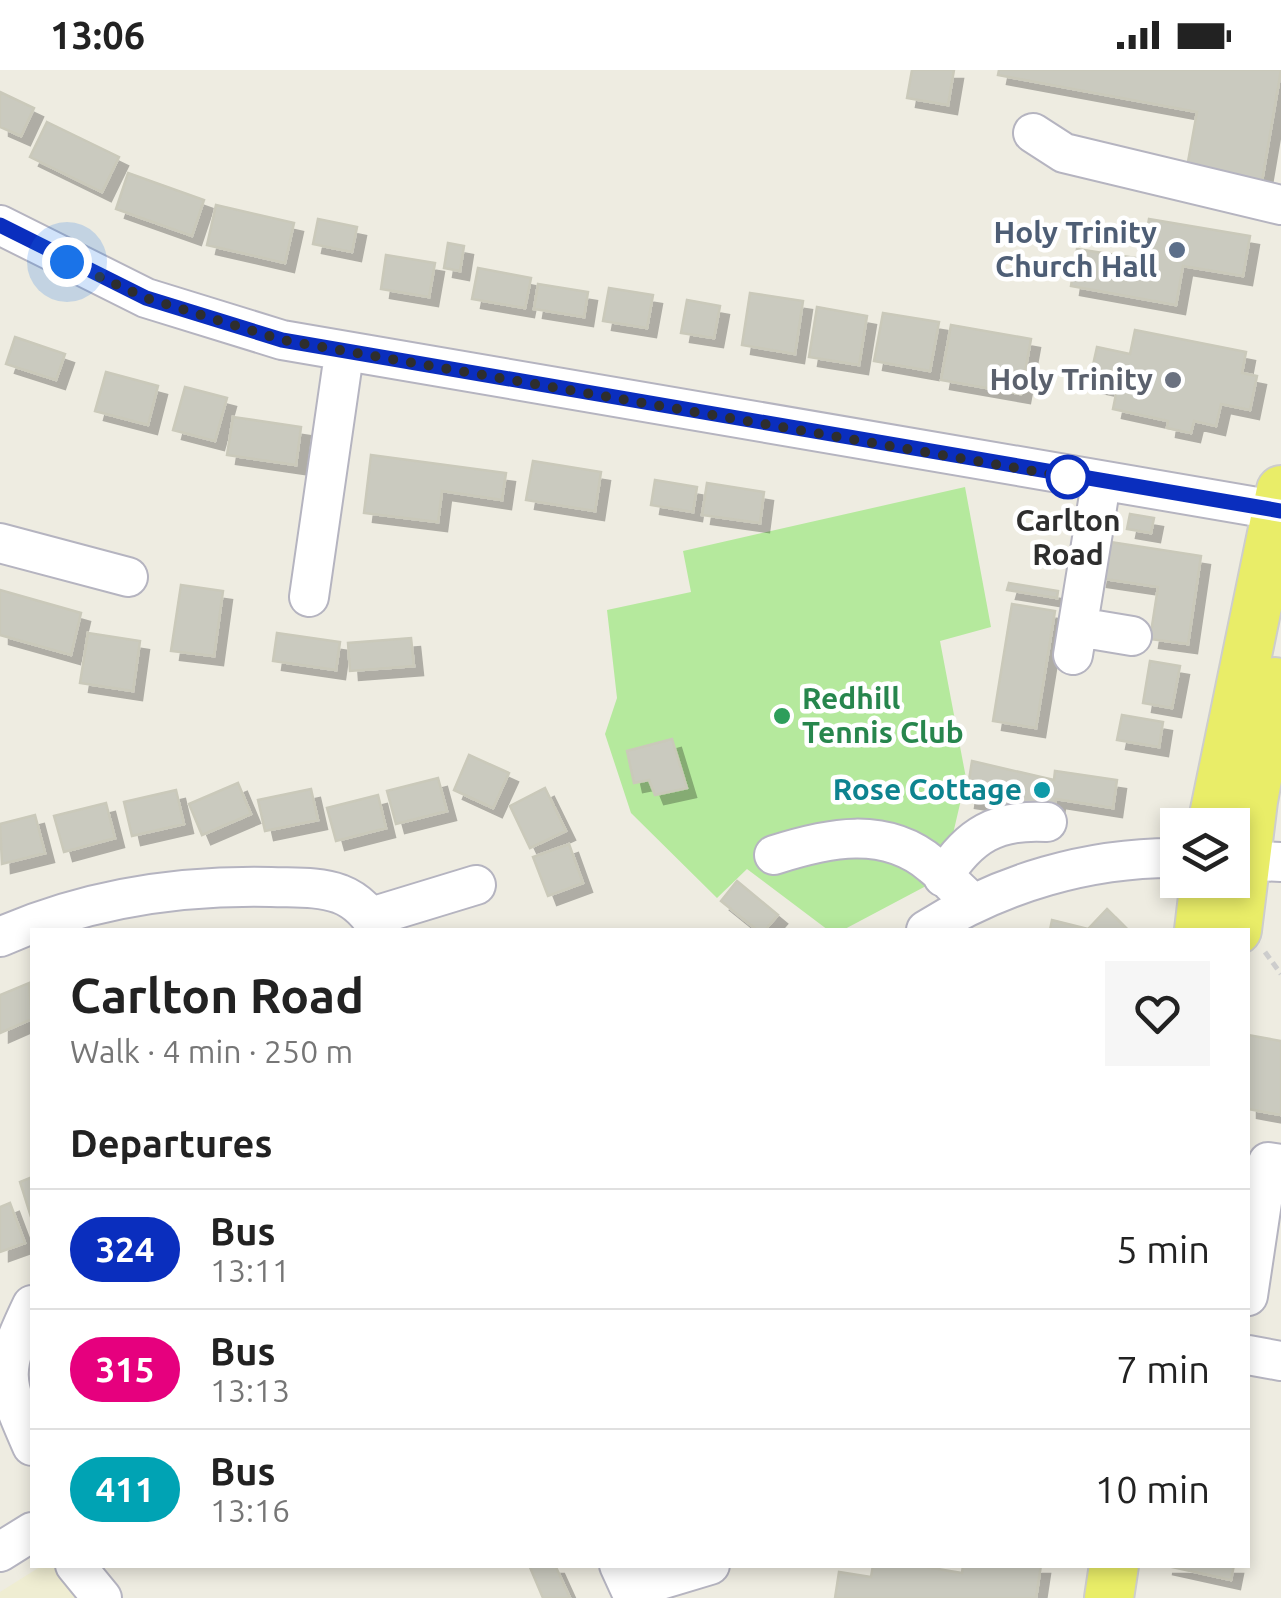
<!DOCTYPE html>
<html lang="en">
<head>
<meta charset="utf-8">
<style>
  :root { --surface:#fff; --page:#f6f6f6; --text:#222; --muted:#767676; --line:#e0e0e0 }
  body { margin:0; font-family:Ubuntu,sans-serif; background:var(--page); color:var(--text); height:100vh; display:flex; flex-direction:column; font-size:38px; white-space:nowrap }
  * { box-sizing:border-box; margin:0 }
  p { font-size:32px; color:var(--muted) }
  .icon { flex:none; width:55px; height:55px; fill:none; stroke:currentColor; stroke-width:2; stroke-linecap:round; stroke-linejoin:round }
  .map { position:relative; flex:1; overflow:hidden }
  .drawer { position:absolute; left:30px; top:858px; width:1220px; height:640px; display:flex; flex-direction:column; background:var(--surface); border-radius:0px; box-shadow:0 5px 15px #0003 }
  .drawer>* { flex:none }
  .badge { padding:0 20px; border-radius:32px; font-size:35px; line-height:65px }
  .fabs { position:absolute; left:1160px; top:738px; display:grid; gap:20px }
  .fabs a { display:grid; place-items:center; width:90px; height:90px; border-radius:0px; background:var(--surface); box-shadow:0 5px 15px #0003; font-size:50px }
  .you { position:absolute; width:50px; height:50px; margin:-25px; border:8px solid #fff; border-radius:50%; background:#1a73e8; box-shadow:0 0 0 15px #1a73e833 }
  .map>.badge { position:absolute; translate:-50% -50%; box-shadow:0 0 0 5px #fff }
  h2 { padding:0 40px; font-size:38px; line-height:90px }
  .round { display:grid; place-items:center; flex:none; width:105px; height:105px; border-radius:0px; background:var(--page) }
  .overview { display:flex; align-items:center; justify-content:space-between; height:170px; padding:0 40px }
  h1 { font-size:48px; font-weight:700; line-height:75px }
  ul { padding:0; list-style:none }
  li { display:flex; align-items:center; gap:30px; height:120px; padding:0 40px; border-top:2px solid var(--line) }
  li div { flex:1 }
  li b { display:block; font-size:38px }
  li em { font-style:normal }
  li .badge { min-width:110px; font-weight:700; text-align:center }
  .status { display:flex; justify-content:space-between; align-items:center; height:70px; padding:0 50px; background:var(--surface); direction:ltr }
  .status svg { height:28px; fill:currentColor }
  .map>svg:first-child { display:block }
  .education { fill:#efedd2 }
  .pitch { fill:#b5e99d }
  .building { fill:#cacabf; stroke:#cac9ba; stroke-width:2.5; filter:url(#shadow) }
  .lines { fill:none; stroke-linecap:round; stroke-linejoin:round }
  .minor-casing { stroke:#b5b4c0; stroke-width:42 }
  .major-casing { stroke:#cdcdcd; stroke-width:52 }
  .path { stroke:#cdcdcd; stroke-width:5; stroke-dasharray:8 5; stroke-linecap:butt }
  .minor { stroke:#fff; stroke-width:38 }
  .major { stroke:#e9ed68; stroke-width:48 }
  .line-casing { stroke:#fff; stroke-width:22 }
  .line { stroke:#0a2ebe; stroke-width:15 }
  .walk { stroke:#2e2e2e; stroke-width:10; stroke-dasharray:0 18 }
  .service-dot { fill:#5c6f8a; stroke:#fff; stroke-width:4 }
  .worship-dot { fill:#6b7280; stroke:#fff; stroke-width:4 }
  .stop-dot { fill:#fff; stroke:#0a2ebe; stroke-width:5 }
  .leisure-dot { fill:#2e9e5b; stroke:#fff; stroke-width:4 }
  .culture-dot { fill:#0f9aa8; stroke:#fff; stroke-width:4 }
  .labels { text-anchor:middle; stroke-width:9; stroke-linejoin:round; paint-order:stroke }
  .service-label { font-size:30px; font-weight:bold; fill:#4e5e75; stroke:#fff; text-anchor:end }
  .worship-label { font-size:30px; font-weight:bold; fill:#5b616d; stroke:#fff; text-anchor:end }
  .stop-label { font-size:30px; font-weight:bold; fill:#2e2e2e; stroke:#fff }
  .leisure-label { font-size:30px; font-weight:bold; fill:#27864d; stroke:#fff; text-anchor:start }
  .culture-label { font-size:30px; font-weight:bold; fill:#0d838f; stroke:#fff; text-anchor:end }
</style>
</head>
<body>
<div class="status"><b>13:06</b><svg viewBox="0 0 49 12"><path d="M0 12V9h3v3zM5 12V6h3v6zM10 12V3h3v9zM15 12V0h3v12zM26 1h20v11H26zM47 4h2v5h-2z"/></svg></div>
<div class="map">
<svg width="1281" height="1528" viewBox="0 0 1281 1528">
  <defs>
    <filter id="shadow"><feDropShadow dx="9" dy="9" stdDeviation="0" flood-color="#0004"/></filter>
  </defs>
  <rect width="100%" height="100%" fill="#eeece1"/>
  <path class="education" d="M43 1495H87L114 1528H0V1522Z"/>
  <path class="pitch" d="M965 417 991 557 940 571 966 708 943 807 843 860H828L747 799 717 828 631 743 605 664 617 628 607 540 691 522 683 481Z"/>
  <path class="building" d="M912 0H954L948 35 907 28Z
    M999 0H1281L1261 117 1186 103 1197 42 998 5Z
    M0 22 34 38 21 66 0 57Z
    M47 52 119 87 102 122 30 87Z
    M128 103 204 130 192 166 116 139Z
    M216 135 294 153 285 193 207 175Z
    M318 149 357 157 352 182 313 174Z
    M1149 149 1250 166 1243 206 1183 196 1176 235 1071 216 1077 179 1142 189Z
    M448 173 464 176 460 201 444 198Z
    M386 185 435 193 429 227 381 219Z
    M478 198 531 208 525 238 472 229Z
    M538 214 588 222 584 247 534 239Z
    M609 218 653 225 647 258 603 251Z
    M750 223 803 231 795 284 742 275Z
    M687 230 720 236 714 268 681 263Z
    M817 237 867 246 859 295 809 287Z
    M883 243 939 252 930 301 874 291Z
    M951 255 1031 269 1021 324 941 310Z
    M1135 260 1246 282 1242 303 1257 306 1250 340 1221 334 1216 356 1194 351 1191 363 1167 358 1168 351 1113 339 1117 319 1089 313 1097 277 1130 284Z
    M15 267 65 284 56 310 6 294Z
    M106 302 158 316 148 355 95 341Z
    M185 317 227 328 215 371 173 360Z
    M233 347 301 357 296 395 227 385Z
    M371 385 506 403 502 430 442 421 438 452 364 443Z
    M533 391 601 402 595 441 526 430Z
    M655 410 697 417 693 442 651 435Z
    M707 413 764 422 760 453 702 445Z
    M1130 444 1154 448 1151 463 1127 459Z
    M1104 471 1201 486 1188 574 1150 569 1158 517 1098 508Z
    M1009 513 1058 521 1057 528 1007 520Z
    M181 515 223 521 214 586 171 581Z
    M0 520 81 543 71 585 0 565Z
    M1012 534 1055 541 1036 658 993 651Z
    M88 563 140 571 133 621 80 613Z
    M277 563 340 572 336 600 273 591Z
    M411 568 414 596 350 601 348 573Z
    M1150 591 1180 596 1172 638 1143 633Z
    M1122 645 1163 652 1159 677 1117 670Z
    M672 669 687 718 655 725 649 710 634 713 627 681Z
    M469 685 509 703 493 738 454 720Z
    M972 691 1054 710 1055 701 1117 710 1113 738 1056 729 1054 743 966 729Z
    M438 708 447 741 396 754 387 721Z
    M238 713 251 744 202 765 189 734Z
    M545 718 566 761 530 778 510 736Z
    M311 719 318 750 265 761 258 730Z
    M176 720 184 754 132 766 124 732Z
    M378 725 386 758 336 771 327 738Z
    M106 733 115 768 64 782 54 746Z
    M35 745 45 783 2 794 0 754Z
    M569 774 583 813 548 826 533 787Z
    M737 811 778 845 765 860H757L721 831Z
    M1107 839 1128 860H1050L1052 850 1088 859Z
    M29 913 32 949 0 963V925Z
    M1248 965 1281 971V1045L1248 1039Z
    M32 1107V1150L20 1112Z
    M10 1133 25 1173 0 1182V1137Z
    M529 1495H555L570 1528H543Z
    M873 1495H914L962 1503 963 1495H1041L1036 1528H835L839 1502 871 1507Z
    M1163 1495H1234L1231 1510Z"/>
  <g class="lines">
    <defs>
      <path id="minor" d="M1033 63 1064 83 1281 135
        M0 155 146 228 282 270 1281 441
        M0 473 128 507
        M309 527 344 284
        M1078 557 1132 566
        M1073 585 1101 413
        M774 785C827 768 885 755 932 795 947 807 958 821 973 833
        M1232 790 1281 792
        M943 807C969 765 997 749 1047 752
        M371 847 476 815
        M926 860C1001 813 1089 787 1178 788
        M0 867C86 829 178 815 271 817 294 818 318 816 340 824 358 831 369 844 379 860
        M1248 1226 1268 1092 1281 1094
        M32 1235C0 1302 2 1308 32 1376
        M1248 1285 1281 1291
        M0 1482 32 1462
        M75 1495 102 1528
        M619 1495 630 1519 710 1495"/>
      <path id="major" d="M1212 755 1281 420
        M1199 860 1205 810
        M1237 860 1253 731 1275 612
        M1109 1528 1114 1495"/>
    </defs>
    <use href="#minor" class="minor-casing"/>
    <use href="#major" class="major-casing"/>
    <path class="path" d="M1265 882 1281 904"/>
    <use href="#minor" class="minor"/>
    <use href="#major" class="major"/>
  </g>
  <g class="lines">
    <defs>
      <path id="line" d="M0 155 146 228 282 270 1281 441"/>
    </defs>
    <use href="#line" class="line-casing"/>
    <use href="#line" class="line"/>
    <path class="walk" d="M67 192 146 228 282 270 1068 407"/>
  </g>
  <circle class="service-dot" cx="1177" cy="180" r="10"/>
  <circle class="worship-dot" cx="1173" cy="310" r="10"/>
  <circle class="stop-dot" cx="1068" cy="407" r="20"/>
  <circle class="leisure-dot" cx="782" cy="646" r="10"/>
  <circle class="culture-dot" cx="1042" cy="720" r="10"/>
  <g class="labels">
    <g class="service-label">
      <text x="1157" y="173">Holy Trinity<tspan x="1157" dy="34">Church Hall</tspan></text>
    </g>
    <g class="worship-label">
      <text x="1153" y="320">Holy Trinity</text>
    </g>
    <g class="stop-label">
      <text x="1068" y="461">Carlton<tspan x="1068" dy="34">Road</tspan></text>
    </g>
    <g class="leisure-label">
      <text x="802" y="639">Redhill<tspan x="802" dy="34">Tennis Club</tspan></text>
    </g>
    <g class="culture-label">
      <text x="1022" y="730">Rose Cottage</text>
    </g>
  </g>
</svg>
<div class="fabs">
<a><svg class="icon" aria-label="layers" viewBox="0 0 24 24"><path d="M12 4l9 5-9 5-9-5zM3 14l9 5 9-5"/></svg></a>
</div>
<div class="you" style="left:67px;top:192px"></div>
<section class="drawer">
<div class="overview"><div><h1>Carlton Road</h1><p>Walk · 4 min · 250 m</p></div><a class="round"><svg class="icon" aria-label="heart" viewBox="0 0 24 24"><path d="M12 20l-8-8c-3-5 5-10 8-4 3-6 11-1 8 4z"/></svg></a></div>
<h2>Departures</h2>
<ul>
<li><span class="badge" style="background:#0a2ebe;color:#fff">324</span><div><b>Bus</b><p>13:11</p></div><em>5 min</em></li>
<li><span class="badge" style="background:#e6007e;color:#fff">315</span><div><b>Bus</b><p>13:13</p></div><em>7 min</em></li>
<li><span class="badge" style="background:#00a3b4;color:#fff">411</span><div><b>Bus</b><p>13:16</p></div><em>10 min</em></li>
</ul>
</section>
</div>
</body>
</html>
